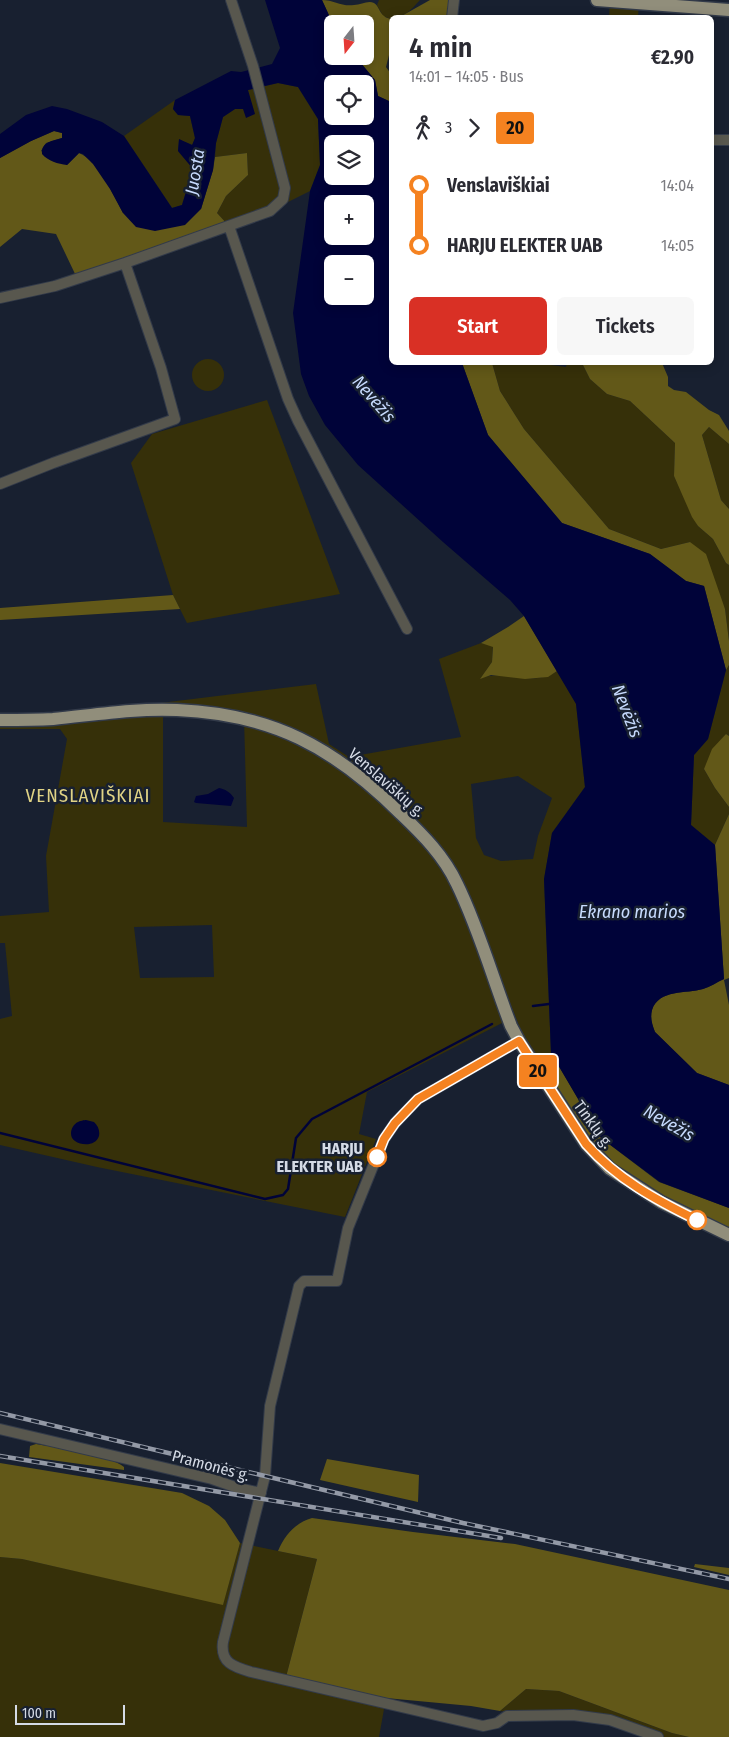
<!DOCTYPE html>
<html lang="en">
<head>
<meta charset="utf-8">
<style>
  :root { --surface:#fff; --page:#f7f7f7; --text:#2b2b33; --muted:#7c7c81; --accent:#d93025 }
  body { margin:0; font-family:"Fira Sans Condensed",sans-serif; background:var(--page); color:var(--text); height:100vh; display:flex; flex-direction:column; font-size:19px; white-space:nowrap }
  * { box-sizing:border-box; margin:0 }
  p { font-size:16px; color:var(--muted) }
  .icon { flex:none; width:28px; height:28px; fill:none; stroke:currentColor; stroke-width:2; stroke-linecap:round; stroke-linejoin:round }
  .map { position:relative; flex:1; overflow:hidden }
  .drawer { position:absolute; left:389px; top:15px; width:325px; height:350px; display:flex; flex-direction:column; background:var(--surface); border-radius:8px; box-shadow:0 2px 12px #0003 }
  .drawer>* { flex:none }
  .badge { padding:0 10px; border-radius:4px; font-size:18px; line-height:32px }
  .needle { width:32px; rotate:197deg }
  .fabs { position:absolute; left:324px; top:15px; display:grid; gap:10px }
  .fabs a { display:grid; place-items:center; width:50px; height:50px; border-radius:8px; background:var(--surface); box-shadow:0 2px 12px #0003; font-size:25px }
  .scale { position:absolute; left:15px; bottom:12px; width:110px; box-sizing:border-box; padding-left:5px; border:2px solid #d5dbe6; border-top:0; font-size:14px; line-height:18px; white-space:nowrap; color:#d5dbe6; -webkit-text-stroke:4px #182030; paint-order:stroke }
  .map>.badge { position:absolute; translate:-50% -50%; box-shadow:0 0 0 2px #fff }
  .legs { display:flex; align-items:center; gap:8px; height:55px; padding:0 20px; font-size:16px }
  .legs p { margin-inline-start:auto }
  .summary { display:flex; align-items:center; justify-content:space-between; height:85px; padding:0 20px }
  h1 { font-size:28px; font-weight:600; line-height:38px }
  .primary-button { display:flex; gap:10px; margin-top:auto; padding:10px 20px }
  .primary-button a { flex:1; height:58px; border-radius:8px; background:var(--accent); color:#fff; font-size:20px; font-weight:600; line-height:58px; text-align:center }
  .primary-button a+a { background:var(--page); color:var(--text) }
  ul { padding:0 20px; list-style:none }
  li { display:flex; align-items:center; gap:18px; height:60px; font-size:19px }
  li i { display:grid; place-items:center; width:8px; height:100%; margin:0 6px; background:currentColor }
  li i::after { content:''; width:12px; height:12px; margin:-6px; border:4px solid; border-radius:50%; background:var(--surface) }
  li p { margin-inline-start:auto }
  li:first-child i { background:linear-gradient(#0000 50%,currentColor 0) }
  li:last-child i { background:linear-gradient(currentColor 50%,#0000 0) }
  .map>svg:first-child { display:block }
  .green { fill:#363009; fill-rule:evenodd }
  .forest { fill:#625818 }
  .water { fill:#000339; fill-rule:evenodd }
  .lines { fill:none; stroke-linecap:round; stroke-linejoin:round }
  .stream { stroke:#000339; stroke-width:2.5 }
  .minor-casing { stroke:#323a49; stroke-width:12 }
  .major-casing { stroke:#323a49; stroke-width:15 }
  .minor { stroke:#58574e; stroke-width:10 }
  .major { stroke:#918e7b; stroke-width:12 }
  .rail-casing { stroke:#9399a6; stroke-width:4.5 }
  .rail { stroke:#182030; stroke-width:2.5; stroke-dasharray:8; stroke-linecap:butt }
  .line-1-casing { stroke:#fff; stroke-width:11 }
  .line-1 { stroke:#f58220; stroke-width:8 }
  .stop-1-dot { fill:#fff; stroke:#f58220; stroke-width:2.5 }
  .labels { text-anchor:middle; stroke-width:5; stroke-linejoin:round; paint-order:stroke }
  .street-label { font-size:16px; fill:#d5dbe6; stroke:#182030 }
  .stop-label { font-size:16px; font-weight:bold; fill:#d5dbe6; stroke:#182030; text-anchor:end }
  .water-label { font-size:18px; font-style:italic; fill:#c7dbfe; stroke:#182030 }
  .quarter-label { font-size:19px; letter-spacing:1px; fill:#e0d385; stroke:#182030 }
</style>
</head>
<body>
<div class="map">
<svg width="729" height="1737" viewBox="0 0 729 1737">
  <rect width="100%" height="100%" fill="#182030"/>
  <path class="green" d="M379 0H420C411 10 405 17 391 18V19L383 16 377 5Z
    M610 1 639 3 638 17 609 18Z
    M278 83 298 87 318 119 320 165 310 191 270 211 229 226 217 213 226 196 248 175 247 153 215 157 216 143 223 117 235 109H243L248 90Z
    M175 100 173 109 178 115 190 116 195 138 193 145 179 140 178 151 193 168 182 205 172 208 124 136Z
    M192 375a16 16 0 1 1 32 0a16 16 0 1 1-32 0Z
    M492 363H536L566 367 567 363H582L590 379 607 394 630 401 675 443 674 476 698 526 713 539 726 563 729 565V641L725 609 690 542 661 549 609 529 524 429 500 391Z
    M267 400 340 594 187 623 173 595 131 463 152 434Z
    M709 427 729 444V509L721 500 702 435Z
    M481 643 493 646 492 662 481 678C506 669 532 688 557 671L576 703 585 787 552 833 544 879 551 1053 557 1063 545 1071 522 1033 476 917 428 834 289 728 144 705 316 684 329 744 349 757 461 737 439 659ZM518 776 552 798 538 836 533 859 501 861 484 855 476 838 471 784Z
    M729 665V736L726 734 704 769 715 788 729 807V814L715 845 691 825 694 755 708 739 726 670Z
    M163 710V822L247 827 244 718 330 755 446 866 506 1021 367 1092 359 1134 376 1139 345 1217 97 1167 0 1145V1019L12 1016 5 943H0V916L49 912 46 856 67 739 60 729H0V720ZM212 925 214 977 140 978 134 927Z
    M240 1543 317 1559 286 1677 386 1698 379 1737H0V1557L22 1559 223 1604Z
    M526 1689 559 1691 672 1733 689 1737H658L627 1726 500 1711Z"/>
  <path class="forest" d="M322 0C334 0 342 7 354 5 361 5 368 0 374 3 379 6 379 12 384 16 386 18 389 18 391 19V47L386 67 391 74V102L378 96 375 80 355 56H365V24H333Z
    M430 0H454L452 17 398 18Z
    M54 131 62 133V138L46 143 41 151 67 165 79 153C98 160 114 196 123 213L201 209 213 170 215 157 247 153 248 175 226 196 217 213 229 226 77 278 56 234 22 229 0 247V158L31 141Z
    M462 363H492L500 391 524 429 609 529 661 549 690 542 706 554 725 609 729 641V665L726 670 704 586 686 581 650 554 562 523 488 435Z
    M582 363H662L668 377V386L674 390 686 392 709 410 719 415 729 431V444L709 427 702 435 721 500 729 509V565L726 563 713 539 698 526 692 517 674 476 675 443 630 401 607 394 590 379Z
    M173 595 180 609 0 620V608Z
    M524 616 557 671 548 677 525 679 491 675 480 679 492 662 493 647 481 643 508 627Z
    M726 734 729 736V807L715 788 704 769 712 749Z
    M729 814V978L724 980 729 1005V1085L697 1073 655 1032C652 1025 650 1018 652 1010 659 989 686 994 703 989 710 987 717 982 724 979L715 845Z
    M557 1063 601 1138 659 1182 729 1208V1230L665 1199 614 1165 590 1141 545 1071Z
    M36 1444C55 1447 112 1456 124 1467V1470L29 1457 30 1446Z
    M327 1459 419 1475 418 1502 320 1480Z
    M0 1463 182 1493 209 1506 225 1520 240 1543 223 1605 22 1559 0 1557Z
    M312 1518 413 1532 515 1544 729 1590V1737H689L672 1733 559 1691 526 1689 500 1711 471 1706 386 1698 286 1677 317 1559 278 1551C285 1535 295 1523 312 1518Z
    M695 1564 729 1568V1575L694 1567Z"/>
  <path class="water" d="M265 0H322L333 24 332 56H355L375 80 378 96 391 102V362L462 363 488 435 562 523 650 554 686 581 704 586 726 670 708 739 694 755 691 825 715 845 724 979C717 982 710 987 703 989 686 994 659 989 652 1010 650 1018 652 1024 655 1032L697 1073 729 1085V1208L660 1182 601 1138 551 1053 544 879 552 833 585 787 576 704 524 616 510 600 443 542 358 465 325 425 309 396 301 374 293 313 310 191 320 165 318 119 298 87 278 83 248 90 255 114 246 118 243 109H235L223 117 216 143 213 170 201 209 185 225 155 231 136 227 123 213 110 189 93 164 83 154 79 153 67 165C58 164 48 161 42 154 41 142 52 141 62 138V133L54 131 31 141 0 158V134L26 115 52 106 67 109 102 122 124 136 172 208 182 205 193 169 178 151 179 139 192 145 195 138 190 116 178 115 173 109 175 100 231 71 241 72 272 64 280 48ZM332 84H365V116H332ZM332 144H365V176H332ZM332 204H365V236H332ZM332 264H365V296H332Z
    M219 788C225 789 230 792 234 798L231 806 196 803 194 802 196 796 208 794Z
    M86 1120 94 1122C98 1126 100 1130 99 1136 96 1146 82 1146 75 1141 68 1137 71 1125 78 1122 79 1121 85 1120 86 1120Z"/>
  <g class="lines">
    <path class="stream" d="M533 1006 549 1004
      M0 1133 265 1199 283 1195 288 1189 296 1138 312 1119 492 1024"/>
    <defs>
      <path id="minor" d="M452 18 454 0
        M711 140H729
        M229 226 288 399 298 421 407 629
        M0 298 55 286 125 263 270 211 283 199 285 188 253 66 231 0
        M0 484 53 463 175 419 161 368 125 263
        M519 1041 418 1099 395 1123 384 1139 348 1228 337 1281H304L299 1286 270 1406 265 1476 223 1642C220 1663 234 1667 251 1672L483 1726 497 1723 507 1716 573 1715 610 1720 658 1737
        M0 1429 212 1479 238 1488 261 1493"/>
      <path id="major" d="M597 0 729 10
        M0 720C18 720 35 720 53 719 94 715 135 708 177 710 272 714 334 747 401 814 423 835 444 856 457 884 479 929 493 979 511 1026L519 1041 586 1144 610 1169 661 1202 729 1235"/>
    </defs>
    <use href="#minor" class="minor-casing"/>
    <use href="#major" class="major-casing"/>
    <use href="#minor" class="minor"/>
    <use href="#major" class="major"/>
    <defs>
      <path id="rail" d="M0 1413 463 1523 729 1579
        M0 1456 501 1538"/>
    </defs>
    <use href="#rail" class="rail-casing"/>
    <use href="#rail" class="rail"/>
  </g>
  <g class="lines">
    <defs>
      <path id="line-1" d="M377 1157 384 1139 395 1123 418 1099 519 1041 586 1144C617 1179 656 1200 697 1220"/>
    </defs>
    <use href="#line-1" class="line-1-casing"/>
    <use href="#line-1" class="line-1"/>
  </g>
  <g class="stop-1-dot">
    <circle cx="377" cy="1157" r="9"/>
    <circle cx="697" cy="1220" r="9"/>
  </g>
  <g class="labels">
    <g class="street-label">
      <text transform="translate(387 782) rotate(41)" y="6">Venslaviškių g.</text>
      <text transform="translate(594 1124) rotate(54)" y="6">Tinklų g.</text>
      <text transform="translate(211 1465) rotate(15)" y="6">Pramonės g.</text>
    </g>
    <g class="stop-label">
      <text x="363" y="1154">HARJU<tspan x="363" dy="18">ELEKTER UAB</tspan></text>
    </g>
    <g class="water-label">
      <text transform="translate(195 172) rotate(-81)" y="6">Juosta</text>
      <text transform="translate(374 399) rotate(49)" y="6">Nevėžis</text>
      <text transform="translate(627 711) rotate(69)" y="6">Nevėžis</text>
      <text x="632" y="918">Ekrano marios</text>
      <text transform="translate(669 1123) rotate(30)" y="6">Nevėžis</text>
    </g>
    <g class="quarter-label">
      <text x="88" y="802">VENSLAVIŠKIAI</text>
    </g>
  </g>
</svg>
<div class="fabs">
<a><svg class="needle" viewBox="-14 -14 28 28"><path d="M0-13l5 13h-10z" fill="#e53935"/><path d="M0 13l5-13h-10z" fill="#7c7c81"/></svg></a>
<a><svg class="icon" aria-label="locate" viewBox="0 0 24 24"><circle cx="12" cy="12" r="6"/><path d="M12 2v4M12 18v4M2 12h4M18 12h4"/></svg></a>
<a><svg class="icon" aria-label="layers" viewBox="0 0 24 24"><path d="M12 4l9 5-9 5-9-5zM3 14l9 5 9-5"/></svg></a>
<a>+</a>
<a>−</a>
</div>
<div class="scale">100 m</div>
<b class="badge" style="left:538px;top:1071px;background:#f58220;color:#111">20</b>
<section class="drawer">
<div class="summary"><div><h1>4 min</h1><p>14:01 – 14:05 · Bus</p></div><b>€2.90</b></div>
<div class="legs"><svg class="icon" aria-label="walk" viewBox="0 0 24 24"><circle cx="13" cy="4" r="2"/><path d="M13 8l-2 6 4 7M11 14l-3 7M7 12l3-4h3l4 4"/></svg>3<svg class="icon" aria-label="forward" viewBox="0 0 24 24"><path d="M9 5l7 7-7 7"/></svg><b class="badge" style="background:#f58220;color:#111">20</b></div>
<ul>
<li><i style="color:#f58220"></i><b>Venslaviškiai</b><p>14:04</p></li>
<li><i style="color:#f58220"></i><b>HARJU ELEKTER UAB</b><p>14:05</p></li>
</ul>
<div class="primary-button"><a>Start</a><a>Tickets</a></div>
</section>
</div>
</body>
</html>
